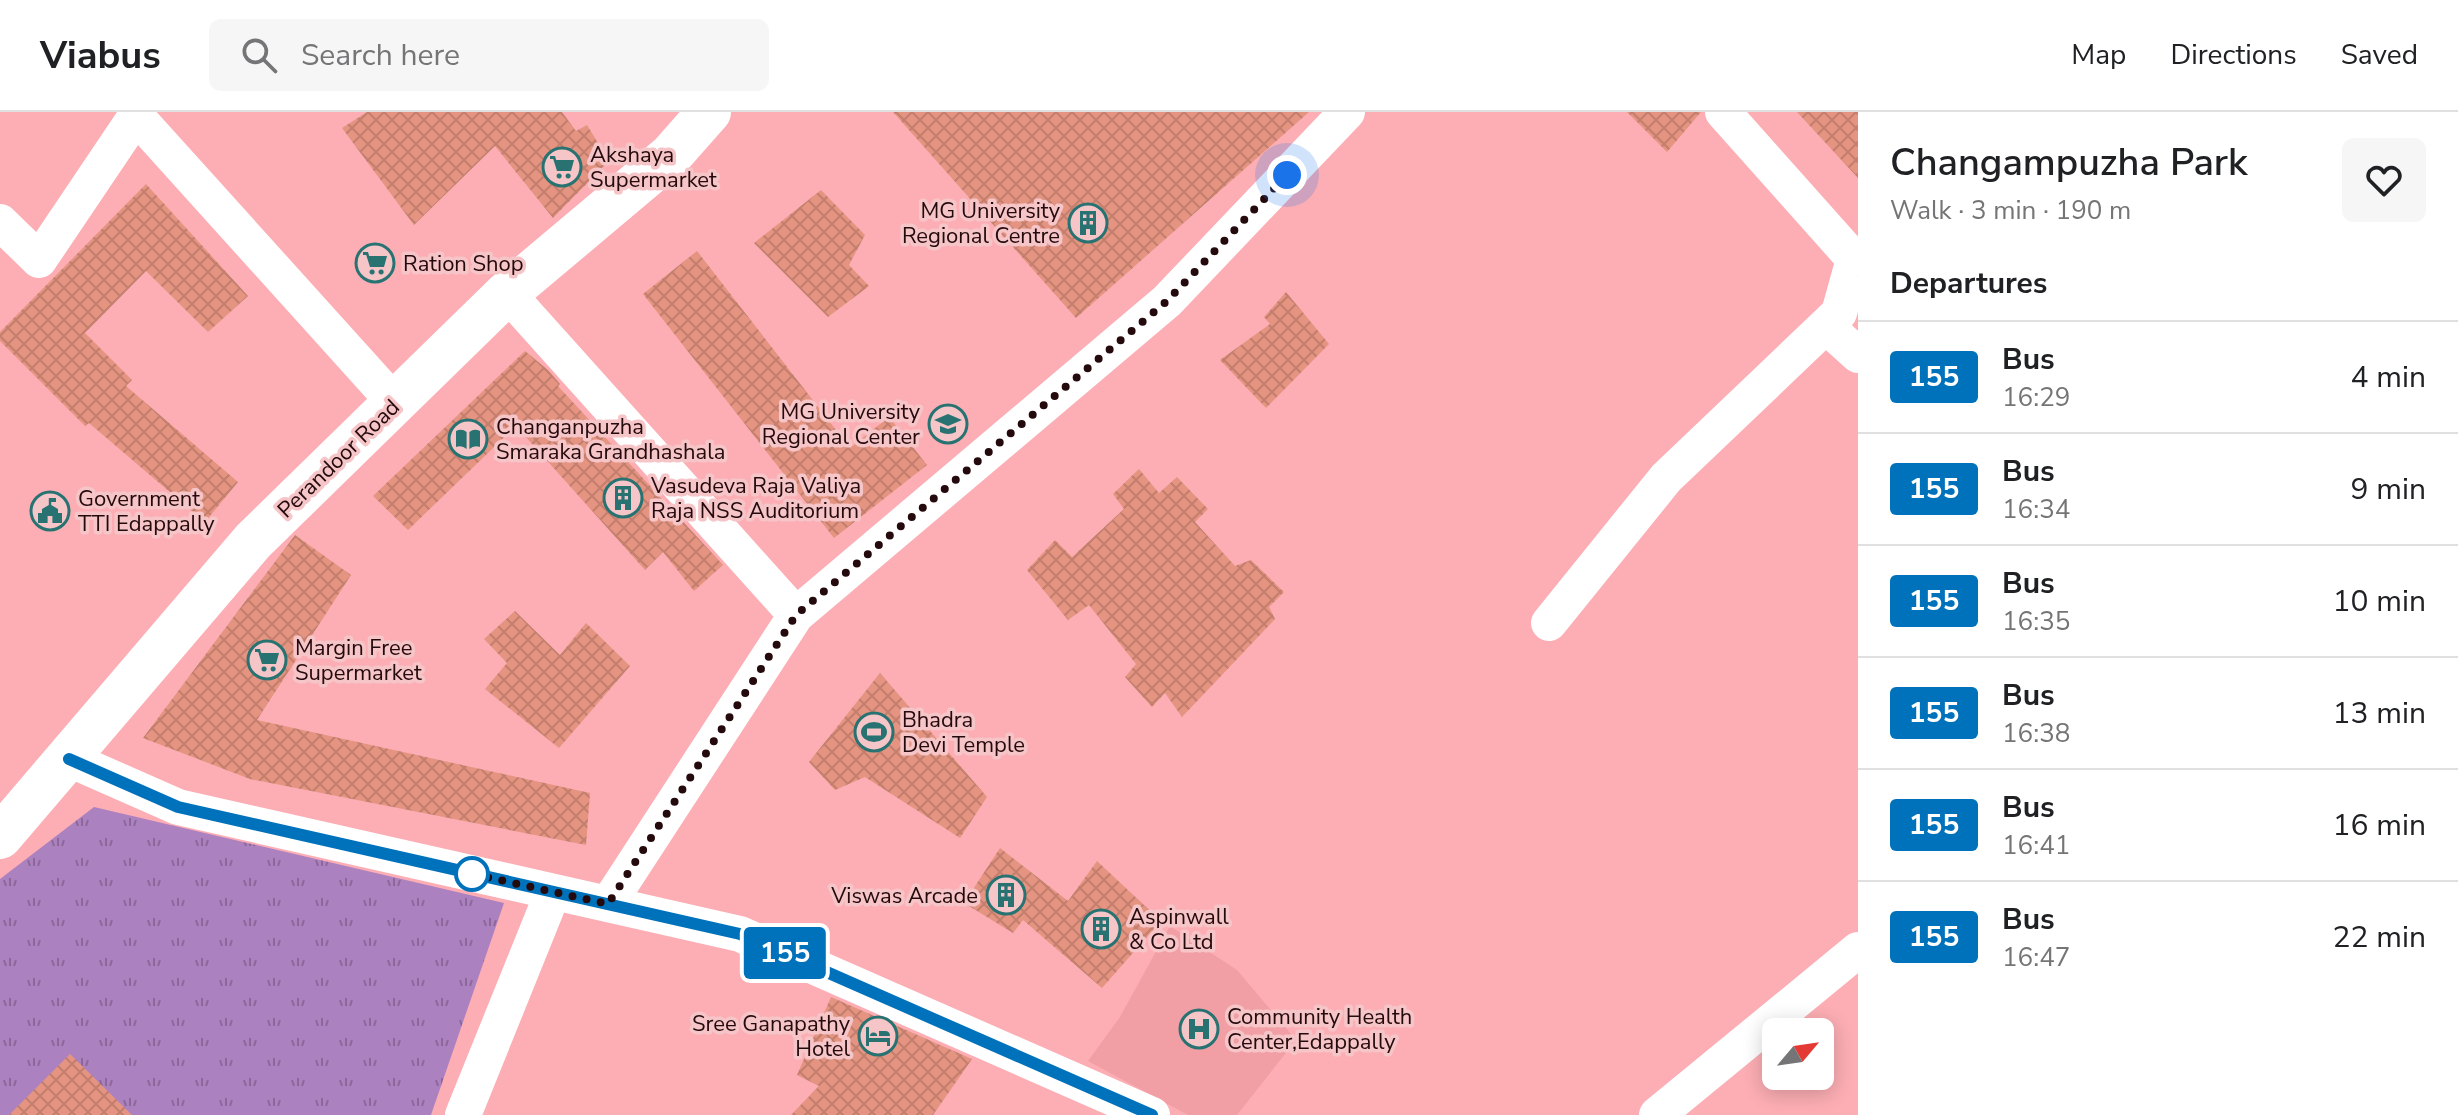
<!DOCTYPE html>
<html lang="en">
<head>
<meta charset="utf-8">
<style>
  :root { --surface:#fff; --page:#f6f6f6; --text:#202124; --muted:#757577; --line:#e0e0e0 }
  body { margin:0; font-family:"Nunito Sans",sans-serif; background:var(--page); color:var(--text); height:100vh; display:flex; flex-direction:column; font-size:30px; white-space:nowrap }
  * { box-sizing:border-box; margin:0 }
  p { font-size:26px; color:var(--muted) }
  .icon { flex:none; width:44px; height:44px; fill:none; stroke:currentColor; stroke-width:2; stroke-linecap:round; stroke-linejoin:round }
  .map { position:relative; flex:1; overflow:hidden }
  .details { display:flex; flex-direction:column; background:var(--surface); width:600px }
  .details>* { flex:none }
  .badge { padding:0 16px; border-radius:6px; font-size:28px; line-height:52px }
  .needle { width:52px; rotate:61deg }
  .buttons { position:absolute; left:1762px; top:906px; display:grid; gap:16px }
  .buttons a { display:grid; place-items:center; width:72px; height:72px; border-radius:12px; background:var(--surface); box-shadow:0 4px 20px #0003; font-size:40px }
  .you { position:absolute; width:40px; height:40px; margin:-20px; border:6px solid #fff; border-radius:50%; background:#1a73e8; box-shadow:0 0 0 12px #1a73e833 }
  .map>.badge { position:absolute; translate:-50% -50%; box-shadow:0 0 0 4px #fff }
  h2 { padding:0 32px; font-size:30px; line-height:72px }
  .round { display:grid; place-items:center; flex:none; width:84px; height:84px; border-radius:12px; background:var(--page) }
  .summary { display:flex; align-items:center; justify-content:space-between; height:136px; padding:0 32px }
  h1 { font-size:38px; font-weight:600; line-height:60px }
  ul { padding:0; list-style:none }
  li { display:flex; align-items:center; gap:24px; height:112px; padding:0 32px; border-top:2px solid var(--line) }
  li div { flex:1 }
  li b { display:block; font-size:30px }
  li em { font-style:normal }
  li .badge { min-width:88px; font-weight:700; text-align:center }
  header { display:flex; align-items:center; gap:48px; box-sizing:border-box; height:112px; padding:0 40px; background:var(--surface); border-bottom:2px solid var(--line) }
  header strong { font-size:38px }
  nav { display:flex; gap:44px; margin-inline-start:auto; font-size:28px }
  .search { width:560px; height:72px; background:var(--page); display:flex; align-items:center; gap:20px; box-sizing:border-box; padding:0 28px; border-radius:12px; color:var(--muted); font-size:30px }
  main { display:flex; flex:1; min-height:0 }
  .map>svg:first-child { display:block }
  .built { fill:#f19ea4 }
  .grass { fill:url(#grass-tufts) }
  .building { fill:url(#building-cross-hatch) }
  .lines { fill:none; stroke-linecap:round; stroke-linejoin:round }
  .minor { stroke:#fff; stroke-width:36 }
  .secondary { stroke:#fff; stroke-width:44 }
  .line-casing { stroke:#fff; stroke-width:18 }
  .line { stroke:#0072bc; stroke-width:12 }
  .walk { stroke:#250a0d; stroke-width:8; stroke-dasharray:0 14.4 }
  .stop-dot { fill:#fff; stroke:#0072bc; stroke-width:4 }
  .labels { text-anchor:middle; stroke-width:7; stroke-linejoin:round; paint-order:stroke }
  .poi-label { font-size:22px; fill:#250a0d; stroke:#f5c5c8; text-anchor:start }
  .street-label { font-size:22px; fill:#250a0d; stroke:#f5c5c8 }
</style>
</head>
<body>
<header>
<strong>Viabus</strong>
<div class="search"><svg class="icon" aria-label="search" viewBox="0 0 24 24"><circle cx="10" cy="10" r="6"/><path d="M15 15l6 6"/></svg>Search here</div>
<nav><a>Map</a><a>Directions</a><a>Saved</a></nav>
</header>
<main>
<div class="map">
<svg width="1858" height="1003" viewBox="0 0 1858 1003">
  <defs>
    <pattern id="grass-tufts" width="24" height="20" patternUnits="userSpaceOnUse" patternTransform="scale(2)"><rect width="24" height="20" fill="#ac81c0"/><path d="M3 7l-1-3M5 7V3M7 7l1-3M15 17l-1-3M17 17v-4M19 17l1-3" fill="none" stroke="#8c689a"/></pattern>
    <pattern id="building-cross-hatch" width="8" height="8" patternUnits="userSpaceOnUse" patternTransform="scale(2)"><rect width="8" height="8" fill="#e49480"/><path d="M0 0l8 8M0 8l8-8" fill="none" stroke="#c37e6d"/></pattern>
  </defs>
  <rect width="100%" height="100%" fill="#fcaeb4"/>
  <path class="built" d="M1170 814 1237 858 1296 928 1237 1003H1188L1088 949 1120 905Z"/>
  <path class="grass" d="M94 695 504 791 431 1003H0V767Z"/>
  <path class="building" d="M367 0H562L576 19 587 13 609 49 553 106 495 34 414 113 342 16Z
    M893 0H1309L1076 206Z
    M1627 0H1701L1667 40Z
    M1797 0H1858V66Z
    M146 72 248 184 208 220 146 159 85 221 132 268 126 274 238 370 205 410 89 311 85 314 0 229V220Z
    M821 78 865 123 849 153 869 174 828 205 754 131Z
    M697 139 850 336 889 305 927 353 834 426 643 182Z
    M1286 180 1329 232 1266 296 1220 248 1270 212 1264 205Z
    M525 239 548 258 560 272 558 274 723 453 694 479 663 440 645 458 516 314 408 418 373 384Z
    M1139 357 1159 381 1177 365 1208 397 1195 410 1235 454 1251 448 1284 480 1269 495 1275 507 1182 605 1165 581 1152 595 1125 565 1136 552 1089 493 1068 508 1027 458 1055 428 1072 445 1124 397 1113 382Z
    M295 423 351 463 257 608 590 681 586 733 250 667 143 626Z
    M515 499 560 543 586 511 630 554 559 636 485 577 507 551 484 527Z
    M880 561 987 685 960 726 865 665 835 678 809 650Z
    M1000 736 1068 789 1097 749 1161 809 1102 876 1023 808 1013 821 964 791Z
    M831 885 972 947 933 1003H791L819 974 797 963Z
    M70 942 132 1003H9Z"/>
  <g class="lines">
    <path class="minor" d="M1723 0 1854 147
      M0 110 39 148 136 4 395 291
      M507 181 796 503 608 792
      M1826 214 1858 243
      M796 503 1167 189 1347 0
      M1549 511 1666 366 1839 201 1854 147
      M69 647 178 695 740 822 1152 1003
      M463 1003 553 780
      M1657 1003 1858 838"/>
    <path class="secondary" d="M0 725 253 429 507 181 671 43 709 0"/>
  </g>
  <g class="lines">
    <defs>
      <path id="line" d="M69 647 178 695 740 822 1152 1003"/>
    </defs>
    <use href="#line" class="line-casing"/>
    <use href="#line" class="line"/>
    <path class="walk" d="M472 762 459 759 608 792 796 503 1167 189 1287 63"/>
  </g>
  <defs>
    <symbol id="supermarket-ring" viewBox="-11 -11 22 22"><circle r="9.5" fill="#f5c5c8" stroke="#287372" stroke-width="1.5"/><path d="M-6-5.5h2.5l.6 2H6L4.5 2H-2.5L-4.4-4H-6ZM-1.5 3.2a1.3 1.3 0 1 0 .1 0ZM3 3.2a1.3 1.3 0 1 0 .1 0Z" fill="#287372"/></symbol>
    <symbol id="building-ring" viewBox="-11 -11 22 22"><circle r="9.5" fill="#f5c5c8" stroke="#287372" stroke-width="1.5"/><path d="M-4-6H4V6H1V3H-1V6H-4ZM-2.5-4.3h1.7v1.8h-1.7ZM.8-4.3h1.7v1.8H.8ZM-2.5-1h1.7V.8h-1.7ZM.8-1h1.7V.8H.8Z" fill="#287372"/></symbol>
    <symbol id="university-ring" viewBox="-11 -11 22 22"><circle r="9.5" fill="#f5c5c8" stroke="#287372" stroke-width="1.5"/><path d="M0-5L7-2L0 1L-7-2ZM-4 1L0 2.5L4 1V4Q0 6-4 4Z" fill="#287372"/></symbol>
    <symbol id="library-ring" viewBox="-11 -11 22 22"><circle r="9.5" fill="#f5c5c8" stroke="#287372" stroke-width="1.5"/><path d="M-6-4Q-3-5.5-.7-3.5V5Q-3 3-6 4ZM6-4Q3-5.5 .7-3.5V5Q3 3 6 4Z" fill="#287372"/></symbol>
    <symbol id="civic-ring" viewBox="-11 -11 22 22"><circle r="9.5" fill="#f5c5c8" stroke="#287372" stroke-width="1.5"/><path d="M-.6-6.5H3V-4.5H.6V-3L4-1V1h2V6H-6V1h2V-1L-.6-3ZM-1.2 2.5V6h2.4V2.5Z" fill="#287372"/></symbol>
    <symbol id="stadium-ring" viewBox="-11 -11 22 22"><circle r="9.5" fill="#f5c5c8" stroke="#287372" stroke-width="1.5"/><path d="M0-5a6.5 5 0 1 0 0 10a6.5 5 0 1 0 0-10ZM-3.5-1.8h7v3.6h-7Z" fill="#287372"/></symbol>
    <symbol id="hospital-ring" viewBox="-11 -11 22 22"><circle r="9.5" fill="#f5c5c8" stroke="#287372" stroke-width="1.5"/><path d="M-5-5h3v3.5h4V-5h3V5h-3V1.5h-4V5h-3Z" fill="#287372"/></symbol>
    <symbol id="hotel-ring" viewBox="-11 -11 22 22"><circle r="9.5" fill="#f5c5c8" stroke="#287372" stroke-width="1.5"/><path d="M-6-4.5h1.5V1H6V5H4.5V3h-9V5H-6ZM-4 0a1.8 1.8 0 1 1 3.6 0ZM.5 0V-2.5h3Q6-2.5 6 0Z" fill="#287372"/></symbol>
  </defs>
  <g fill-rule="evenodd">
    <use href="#supermarket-ring" x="540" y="33" width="44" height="44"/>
    <use href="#building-ring" x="1066" y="89" width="44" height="44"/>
    <use href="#supermarket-ring" x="353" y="129" width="44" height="44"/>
    <use href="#university-ring" x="926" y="290" width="44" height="44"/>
    <use href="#library-ring" x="446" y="305" width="44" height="44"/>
    <use href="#building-ring" x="601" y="364" width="44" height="44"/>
    <use href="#civic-ring" x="28" y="377" width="44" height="44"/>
    <use href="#supermarket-ring" x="245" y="526" width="44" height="44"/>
    <use href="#stadium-ring" x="852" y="598" width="44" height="44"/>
    <use href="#building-ring" x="984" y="761" width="44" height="44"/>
    <use href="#building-ring" x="1079" y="795" width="44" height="44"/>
    <use href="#hospital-ring" x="1177" y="895" width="44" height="44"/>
    <use href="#hotel-ring" x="856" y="902" width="44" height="44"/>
  </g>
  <circle class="stop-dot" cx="472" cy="762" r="16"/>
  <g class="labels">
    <g class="poi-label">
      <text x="590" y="50">Akshaya<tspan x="590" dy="25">Supermarket</tspan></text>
      <text x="1060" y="106" text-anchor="end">MG University<tspan x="1060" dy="25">Regional Centre</tspan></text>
      <text x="403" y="159">Ration Shop</text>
      <text x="920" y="307" text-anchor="end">MG University<tspan x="920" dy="25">Regional Center</tspan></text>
      <text x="496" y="322">Changanpuzha<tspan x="496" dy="25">Smaraka Grandhashala</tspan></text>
      <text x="651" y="381">Vasudeva Raja Valiya<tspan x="651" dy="25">Raja NSS Auditorium</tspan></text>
      <text x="78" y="394">Government<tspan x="78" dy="25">TTI Edappally</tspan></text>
      <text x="295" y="543">Margin Free<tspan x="295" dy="25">Supermarket</tspan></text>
      <text x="902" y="615">Bhadra<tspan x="902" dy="25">Devi Temple</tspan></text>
      <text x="978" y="791" text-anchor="end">Viswas Arcade</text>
      <text x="1129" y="812">Aspinwall<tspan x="1129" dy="25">&amp; Co Ltd</tspan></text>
      <text x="1227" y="912">Community Health<tspan x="1227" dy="25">Center,Edappally</tspan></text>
      <text x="850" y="919" text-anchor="end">Sree Ganapathy<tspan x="850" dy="25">Hotel</tspan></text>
    </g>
    <g class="street-label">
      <text transform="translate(338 346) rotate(-44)" y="8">Perandoor Road</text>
    </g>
  </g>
</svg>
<div class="buttons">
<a><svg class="needle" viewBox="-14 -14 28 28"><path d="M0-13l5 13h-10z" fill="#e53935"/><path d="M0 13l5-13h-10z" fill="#757577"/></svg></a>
</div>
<div class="you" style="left:1287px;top:63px"></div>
<b class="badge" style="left:785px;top:841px;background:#0072bc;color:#fff">155</b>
</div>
<section class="details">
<div class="summary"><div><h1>Changampuzha Park</h1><p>Walk · 3 min · 190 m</p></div><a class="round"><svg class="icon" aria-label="heart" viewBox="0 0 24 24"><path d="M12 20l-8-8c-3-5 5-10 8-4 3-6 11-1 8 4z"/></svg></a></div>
<h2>Departures</h2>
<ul>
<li><span class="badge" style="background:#0072bc;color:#fff">155</span><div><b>Bus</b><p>16:29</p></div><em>4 min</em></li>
<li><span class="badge" style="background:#0072bc;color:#fff">155</span><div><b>Bus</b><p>16:34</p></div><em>9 min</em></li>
<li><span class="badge" style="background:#0072bc;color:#fff">155</span><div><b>Bus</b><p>16:35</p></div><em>10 min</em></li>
<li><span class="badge" style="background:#0072bc;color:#fff">155</span><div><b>Bus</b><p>16:38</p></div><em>13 min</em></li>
<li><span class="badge" style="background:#0072bc;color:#fff">155</span><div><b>Bus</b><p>16:41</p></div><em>16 min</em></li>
<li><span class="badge" style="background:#0072bc;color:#fff">155</span><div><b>Bus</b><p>16:47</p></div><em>22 min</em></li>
</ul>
</section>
</main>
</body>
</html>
